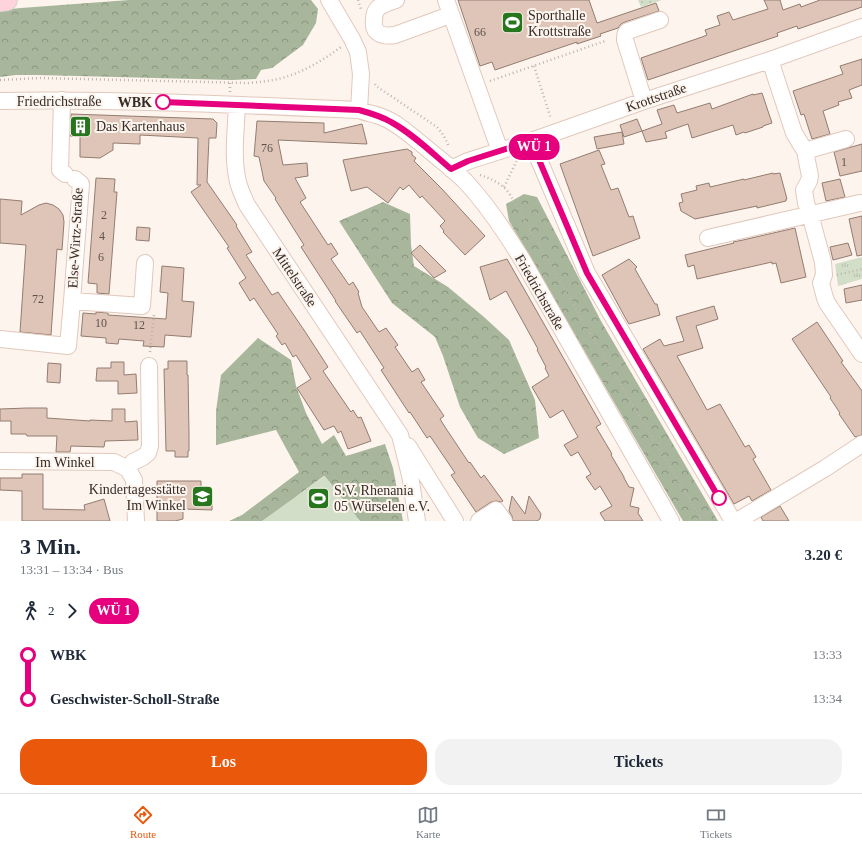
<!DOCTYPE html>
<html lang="de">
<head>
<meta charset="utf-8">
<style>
  :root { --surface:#fff; --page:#f2f2f3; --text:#1f2937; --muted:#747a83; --line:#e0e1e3; --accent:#ea580c }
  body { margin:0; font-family:Georgia,serif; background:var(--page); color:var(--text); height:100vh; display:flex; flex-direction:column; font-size:15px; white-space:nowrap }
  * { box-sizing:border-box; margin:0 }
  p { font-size:13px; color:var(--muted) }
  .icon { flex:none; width:22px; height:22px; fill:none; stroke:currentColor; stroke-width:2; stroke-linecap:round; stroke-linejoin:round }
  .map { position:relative; height:521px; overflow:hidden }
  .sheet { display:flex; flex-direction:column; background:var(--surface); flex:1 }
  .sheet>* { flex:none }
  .badge { padding:0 8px; border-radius:13px; font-size:14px; line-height:26px }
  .map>.badge { position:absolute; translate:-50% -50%; box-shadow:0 0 0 2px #fff }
  .legs { display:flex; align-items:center; gap:6px; height:44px; padding:0 20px; font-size:13px }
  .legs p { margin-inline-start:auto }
  .headline { display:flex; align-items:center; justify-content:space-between; height:68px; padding:0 20px }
  h1 { font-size:22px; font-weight:600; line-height:30px }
  .action { display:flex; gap:8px; margin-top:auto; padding:8px 20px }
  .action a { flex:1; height:46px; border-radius:16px; background:var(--accent); color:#fff; font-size:16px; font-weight:600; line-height:46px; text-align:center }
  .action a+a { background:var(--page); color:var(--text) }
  ul { padding:0 20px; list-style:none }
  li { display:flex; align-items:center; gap:14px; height:44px; font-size:15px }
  li i { display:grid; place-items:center; width:6px; height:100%; margin:0 5px; background:currentColor }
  li i::after { content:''; width:10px; height:10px; margin:-5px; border:3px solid; border-radius:50%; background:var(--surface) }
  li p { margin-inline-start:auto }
  li:first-child i { background:linear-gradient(#0000 50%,currentColor 0) }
  li:last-child i { background:linear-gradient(currentColor 50%,#0000 0) }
  .dock { display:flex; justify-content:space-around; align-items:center; height:56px; border-top:1px solid var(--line); background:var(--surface); font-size:11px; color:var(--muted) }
  .dock a { display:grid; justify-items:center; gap:2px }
  .dock .selected { color:var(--accent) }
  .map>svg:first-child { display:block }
  .grass { fill:url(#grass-dots) }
  .forest { fill:url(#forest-crowns) }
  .park { fill:url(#park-tufts) }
  .pitch { fill:#d2dec8 }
  .building { fill:#dec5b8; stroke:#937c70 }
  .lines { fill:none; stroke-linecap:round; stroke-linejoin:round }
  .minor-casing { stroke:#e1c8bb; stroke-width:18 }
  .major-casing { stroke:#d7d5d4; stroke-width:22 }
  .path { stroke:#bdb4ae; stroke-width:2.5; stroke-dasharray:1 3; stroke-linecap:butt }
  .minor { stroke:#fff; stroke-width:16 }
  .major { stroke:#fed3d9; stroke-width:20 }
  .path-bridge { stroke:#bdb4ae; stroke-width:2.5; stroke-dasharray:1 3; stroke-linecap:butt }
  .line-1-casing { stroke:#fff; stroke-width:9 }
  .line-1 { stroke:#e6007e; stroke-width:6 }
  .stop-1-dot { fill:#fff; stroke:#e6007e; stroke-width:2 }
  .labels { text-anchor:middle; stroke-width:4; stroke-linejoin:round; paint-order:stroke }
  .number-label { font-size:12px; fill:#5f524b }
  .poi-label { font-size:14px; fill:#352c27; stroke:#fef4ee; text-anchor:start }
  .street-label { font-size:14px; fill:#352c27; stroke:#fef4ee }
  .stop-label { font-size:14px; font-weight:bold; fill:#352c27; stroke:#fef4ee; text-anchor:end }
</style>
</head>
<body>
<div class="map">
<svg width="862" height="521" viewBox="0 0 862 521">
  <defs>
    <pattern id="grass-dots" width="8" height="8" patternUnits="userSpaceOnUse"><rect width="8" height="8" fill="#d2dec8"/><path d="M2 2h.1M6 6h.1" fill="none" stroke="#b5bfac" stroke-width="1.8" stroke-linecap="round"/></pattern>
    <pattern id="forest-crowns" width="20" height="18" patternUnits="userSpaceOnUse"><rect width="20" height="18" fill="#a8b79c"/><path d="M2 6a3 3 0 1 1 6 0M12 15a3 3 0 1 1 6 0" fill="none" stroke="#8a957f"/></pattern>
    <pattern id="park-tufts" width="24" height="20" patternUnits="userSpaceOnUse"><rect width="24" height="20" fill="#d2dec8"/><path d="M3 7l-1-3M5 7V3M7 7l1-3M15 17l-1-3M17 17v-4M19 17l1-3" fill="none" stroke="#b5bfac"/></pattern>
  </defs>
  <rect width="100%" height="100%" fill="#fef4ee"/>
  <path class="grass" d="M638 0H662L641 7Z"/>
  <path class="forest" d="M129 0H311L318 9 316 23 303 45 272 68 261 70 256 79 232 80 39 75H16L0 77V10L21 8Z
    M524 194 537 197 601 321 718 521H683L509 221 506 204Z
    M383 202 410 214 411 245 414 266 448 287 484 317 509 340 535 400 539 438 504 454 478 438 460 407 443 356 435 337 392 303 339 221Z
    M258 338 291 360 296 386 306 413 322 444 334 435 346 456 385 444 393 468 403 521H360L324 476 263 521H229L242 515 299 472 276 430 216 445V411L221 375Z"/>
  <path class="park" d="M862 257V279L838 286 835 264Z"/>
  <path class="pitch" d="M325 476 360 521H262Z"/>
  <path class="building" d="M458 0H589L597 23 656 3 659 11 625 22 621 24 618 28 600 34 601 36 577 44V42L495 70 492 62 480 66Z
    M764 0H780L783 10 800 4 801 7 820 0H862V7L798 29 797 26 777 33 778 36 648 80 641 58 702 37 707 35 705 30 720 25 717 16 729 12 733 20 768 9Z
    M862 59V85L849 90 852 98 838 102 839 105 823 111 830 134 812 139 804 114 801 115 793 91 843 74 840 66Z
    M762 93 772 123 763 126V127L745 133 744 132 736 135 733 125 692 138 688 124 665 132 667 138 646 142 642 131 662 124 657 110 674 105 677 113 710 103 712 109 753 94V95Z
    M71 114 213 119 217 123 216 138H209L207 182 237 225 236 226 252 252 246 255 272 295 278 292 306 333 328 367 323 371 351 412 353 410 358 418 361 417 371 441 348 449 341 431 338 433 334 426 324 430 297 388 311 379 296 355 293 357 285 343 282 345 276 336 278 334 254 298 250 301 239 283 246 278 227 248 229 247 191 192 201 185H197L198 138 140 135V144L113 143V150L100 158 80 157V136H70Z
    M637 119 642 131 624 137 620 125Z
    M257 121 324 123V133L362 124 367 144 278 140 283 165 307 163 308 176 295 178 306 198 300 202 328 245 331 243 338 254 331 259 349 285 353 282 359 292 358 293 362 307 379 332 386 328 398 345 395 347 412 372 418 368 425 380 421 382 444 416 440 419 445 427 469 463 470 462 481 478 484 475 503 501 501 502 496 501 491 502 476 512 451 475 455 473 430 436 427 438 410 412 409 413 381 370 384 368 360 331 357 333 335 301H336L301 247 304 245 275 199 276 198 264 181 259 157 254 156Z
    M622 132 624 144 597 149 594 137Z
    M862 144V171L840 176 834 152Z
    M407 149 412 152V155L416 158 414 161 442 189 485 236 465 255 443 232 444 231 440 226 445 221 422 196 420 198 409 185 403 190 400 187 388 203 367 187 351 191 343 160Z
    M599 150 605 164 601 165 611 190 618 188 629 217 633 216 640 238 593 256 560 164Z
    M773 173V174L780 173 787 199H786V201L757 208V206L695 219 681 211 679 203 683 202 681 194 697 190 696 186 709 183 710 187 744 179V180Z
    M96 178 115 179 114 192H117L109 294 97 293V284L88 283Z
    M840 179 845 197 826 201 822 183Z
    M0 199 22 201 21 215 39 205 46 203 53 205 59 209 63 215 64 222 62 250 57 249 51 335 20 332 26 245 0 243Z
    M862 216V255L857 256 849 219Z
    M137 227 150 228 149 241 136 240Z
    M795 228 806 277 781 283 776 263 772 264V262L697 279 694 265 688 267 685 255 734 243 733 242 743 240Z
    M848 243 852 255 833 260 830 247Z
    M420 245 446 271 434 278 411 253Z
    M507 259 601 424 596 427 612 454 611 455 624 477V478L629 487 634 488 630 506 639 508 638 513 643 521H605L600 513 612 506 600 486 595 490 586 477 591 474 578 452 571 456 564 445 578 437 563 410 550 418 532 387 549 376 545 368 546 367 537 350 538 349 506 291 490 300 480 267Z
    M629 259 637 267 635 269 655 304H657L660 315 629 324 626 319 602 275Z
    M162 266 184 268 182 301 194 302 191 337 165 335 164 347 143 346 144 341 119 339 118 344 106 343V338L81 336 83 313 96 314V312L108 313V315L166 319 168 293 160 292Z
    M862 285V300L846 303 844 289Z
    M714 306 718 319 696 326 703 348 677 356 707 410 720 404 745 447 749 445 756 457 753 459 771 490 752 501 749 496 734 504 643 349 660 339 664 346 684 341 676 317Z
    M817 322 843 361 841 362 862 391V435L855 437 839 414 840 413 830 398 831 397 792 339Z
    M168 361H187V375H188L189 434V451H188V457H175V451H166L164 369H168Z
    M111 362H124V375L136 374 137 393 118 394V381H96L97 368H111Z
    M48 363 61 364 60 383 47 382Z
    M27 408H47V418L90 421V420L112 421V409H125V422L137 421 138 440 105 441 104 447 71 446 70 452H56L57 436H27L26 434H11V421H0V409Z
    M22 474H43V509L85 510 84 505 104 499 110 521H22V491L0 490V478H22Z
    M157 481H201V492H212V510L183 509V519L175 521H157Z
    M512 496 525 514 529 496 541 514 540 519 537 521H513L512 516 509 511Z
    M780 506 789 521H763L761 517Z"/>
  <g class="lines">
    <defs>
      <path id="minor" d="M329 0 352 39 358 52 361 74 359 110
        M396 0C390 2 383 4 378 8 375 11 374 15 374 20 372 34 383 37 395 35L450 15
        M446 0 500 151
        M770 60 794 133 805 151 810 176 809 181 804 190 806 203 810 214 823 262 824 275 821 283 825 298 827 303 862 354
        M62 100 60 170 65 174
        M0 101C120 99 239 105 359 110 366 113 375 114 382 117 398 123 411 136 424 146 438 158 453 169 466 182 488 206 506 233 523 261L671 521
        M644 101 625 40C625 36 625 33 628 31L660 20
        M237 105C236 130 232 157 238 182 240 190 244 198 247 205L400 435 410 475 417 521
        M531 141 587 273 733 521
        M805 151 846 139
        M451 169 468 161 531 141 644 101 770 60 862 27
        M75 179 81 184 72 301 142 306 145 263
        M708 238 860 203
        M0 339 68 346 72 301
        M408 446 455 521
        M0 461 114 462 128 469 134 480 136 521
        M128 469 133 462 143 457 148 453 150 446 149 366
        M479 521 496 510 504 521
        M737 521 824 469 862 444"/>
      <path id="major" d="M0 1 7 0"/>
    </defs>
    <use href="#minor" class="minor-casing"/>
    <use href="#major" class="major-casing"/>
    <path class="path" d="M358 0 361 9
      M534 66 551 119
      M0 80 40 78 248 83C260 82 271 81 282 78 304 72 323 60 341 47
      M490 81 605 41
      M375 84 376 86 437 127 444 136 449 147
      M230 92V82
      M480 175C492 179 501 183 509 193L587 328 702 521
      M504 187 517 160
      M837 275 862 269
      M150 352 154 315"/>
    <use href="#minor" class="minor"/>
    <use href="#major" class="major"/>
    <path class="path-bridge" d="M693 521 712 511"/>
  </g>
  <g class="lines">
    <defs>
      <path id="line-1" d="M163 102 359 110C370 113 381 116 391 122 413 134 432 153 451 169L468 161 531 141 587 273 719 498"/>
    </defs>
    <use href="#line-1" class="line-1-casing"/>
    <use href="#line-1" class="line-1"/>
  </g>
  <defs>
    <symbol id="stadium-square" viewBox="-11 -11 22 22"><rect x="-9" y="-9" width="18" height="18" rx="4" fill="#27761e" stroke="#fef4ee"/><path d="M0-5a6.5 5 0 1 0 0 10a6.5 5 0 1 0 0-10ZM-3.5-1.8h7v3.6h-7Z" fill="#fff"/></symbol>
    <symbol id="building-square" viewBox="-11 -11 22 22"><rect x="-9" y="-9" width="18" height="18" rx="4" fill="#27761e" stroke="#fef4ee"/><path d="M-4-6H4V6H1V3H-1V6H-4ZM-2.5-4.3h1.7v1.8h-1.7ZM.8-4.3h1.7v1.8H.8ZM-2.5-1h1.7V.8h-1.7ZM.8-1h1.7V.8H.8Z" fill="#fff"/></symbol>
    <symbol id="school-square" viewBox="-11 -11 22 22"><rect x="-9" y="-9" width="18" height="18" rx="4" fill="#27761e" stroke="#fef4ee"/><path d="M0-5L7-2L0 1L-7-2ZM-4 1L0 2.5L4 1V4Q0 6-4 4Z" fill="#fff"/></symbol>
  </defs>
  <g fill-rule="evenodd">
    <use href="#stadium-square" x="500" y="10" width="25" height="25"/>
    <use href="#building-square" x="68" y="114" width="25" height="25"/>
    <use href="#school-square" x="190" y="484" width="25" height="25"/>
    <use href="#stadium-square" x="306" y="486" width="25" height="25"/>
  </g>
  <g class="stop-1-dot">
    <circle cx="163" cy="102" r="7"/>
    <circle cx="719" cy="498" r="7"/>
  </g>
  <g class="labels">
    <g class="number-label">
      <text x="480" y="36">66</text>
      <text x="267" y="152">76</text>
      <text x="844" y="166">1</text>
      <text x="104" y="219">2</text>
      <text x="102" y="240">4</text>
      <text x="101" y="261">6</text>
      <text x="38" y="303">72</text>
      <text x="101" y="327">10</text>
      <text x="139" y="329">12</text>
    </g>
    <g class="poi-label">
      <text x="528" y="20">Sporthalle<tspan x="528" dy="16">Krottstraße</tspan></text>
      <text x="96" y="131">Das Kartenhaus</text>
      <text x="186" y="494" text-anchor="end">Kindertagesstätte<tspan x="186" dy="16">Im Winkel</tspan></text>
      <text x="334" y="495">S.V. Rhenania<tspan x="334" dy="16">05 Würselen e.V.</tspan></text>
    </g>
    <g class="street-label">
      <text transform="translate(656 97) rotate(-19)" y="5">Krottstraße</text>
      <text x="59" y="106">Friedrichstraße</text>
      <text transform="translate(75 238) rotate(-87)" y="5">Else-Wirtz-Straße</text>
      <text transform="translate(295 277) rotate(56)" y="5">Mittelstraße</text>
      <text transform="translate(540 292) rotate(60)" y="5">Friedrichstraße</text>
      <text x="65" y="467">Im Winkel</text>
    </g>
    <g class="stop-label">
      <text x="152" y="107">WBK</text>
    </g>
  </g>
</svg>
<b class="badge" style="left:534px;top:147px;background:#e6007e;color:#fff">WÜ 1</b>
</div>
<section class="sheet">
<div class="headline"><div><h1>3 Min.</h1><p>13:31 – 13:34 · Bus</p></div><b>3.20 €</b></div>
<div class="legs"><svg class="icon" aria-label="walk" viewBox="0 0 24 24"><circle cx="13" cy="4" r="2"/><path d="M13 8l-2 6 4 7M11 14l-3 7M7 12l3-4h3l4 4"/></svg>2<svg class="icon" aria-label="forward" viewBox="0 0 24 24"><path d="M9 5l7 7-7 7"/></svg><b class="badge" style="background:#e6007e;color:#fff">WÜ 1</b></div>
<ul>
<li><i style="color:#e6007e"></i><b>WBK</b><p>13:33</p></li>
<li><i style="color:#e6007e"></i><b>Geschwister-Scholl-Straße</b><p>13:34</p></li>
</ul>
<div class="action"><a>Los</a><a>Tickets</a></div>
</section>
<nav class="dock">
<a class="selected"><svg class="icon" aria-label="directions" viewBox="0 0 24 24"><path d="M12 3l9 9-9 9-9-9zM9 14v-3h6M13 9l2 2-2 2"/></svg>Route</a>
<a><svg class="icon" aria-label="map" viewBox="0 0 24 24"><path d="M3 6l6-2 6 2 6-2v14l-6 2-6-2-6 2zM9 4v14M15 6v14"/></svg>Karte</a>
<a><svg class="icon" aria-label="tickets" viewBox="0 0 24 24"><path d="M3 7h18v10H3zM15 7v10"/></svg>Tickets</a>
</nav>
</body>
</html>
